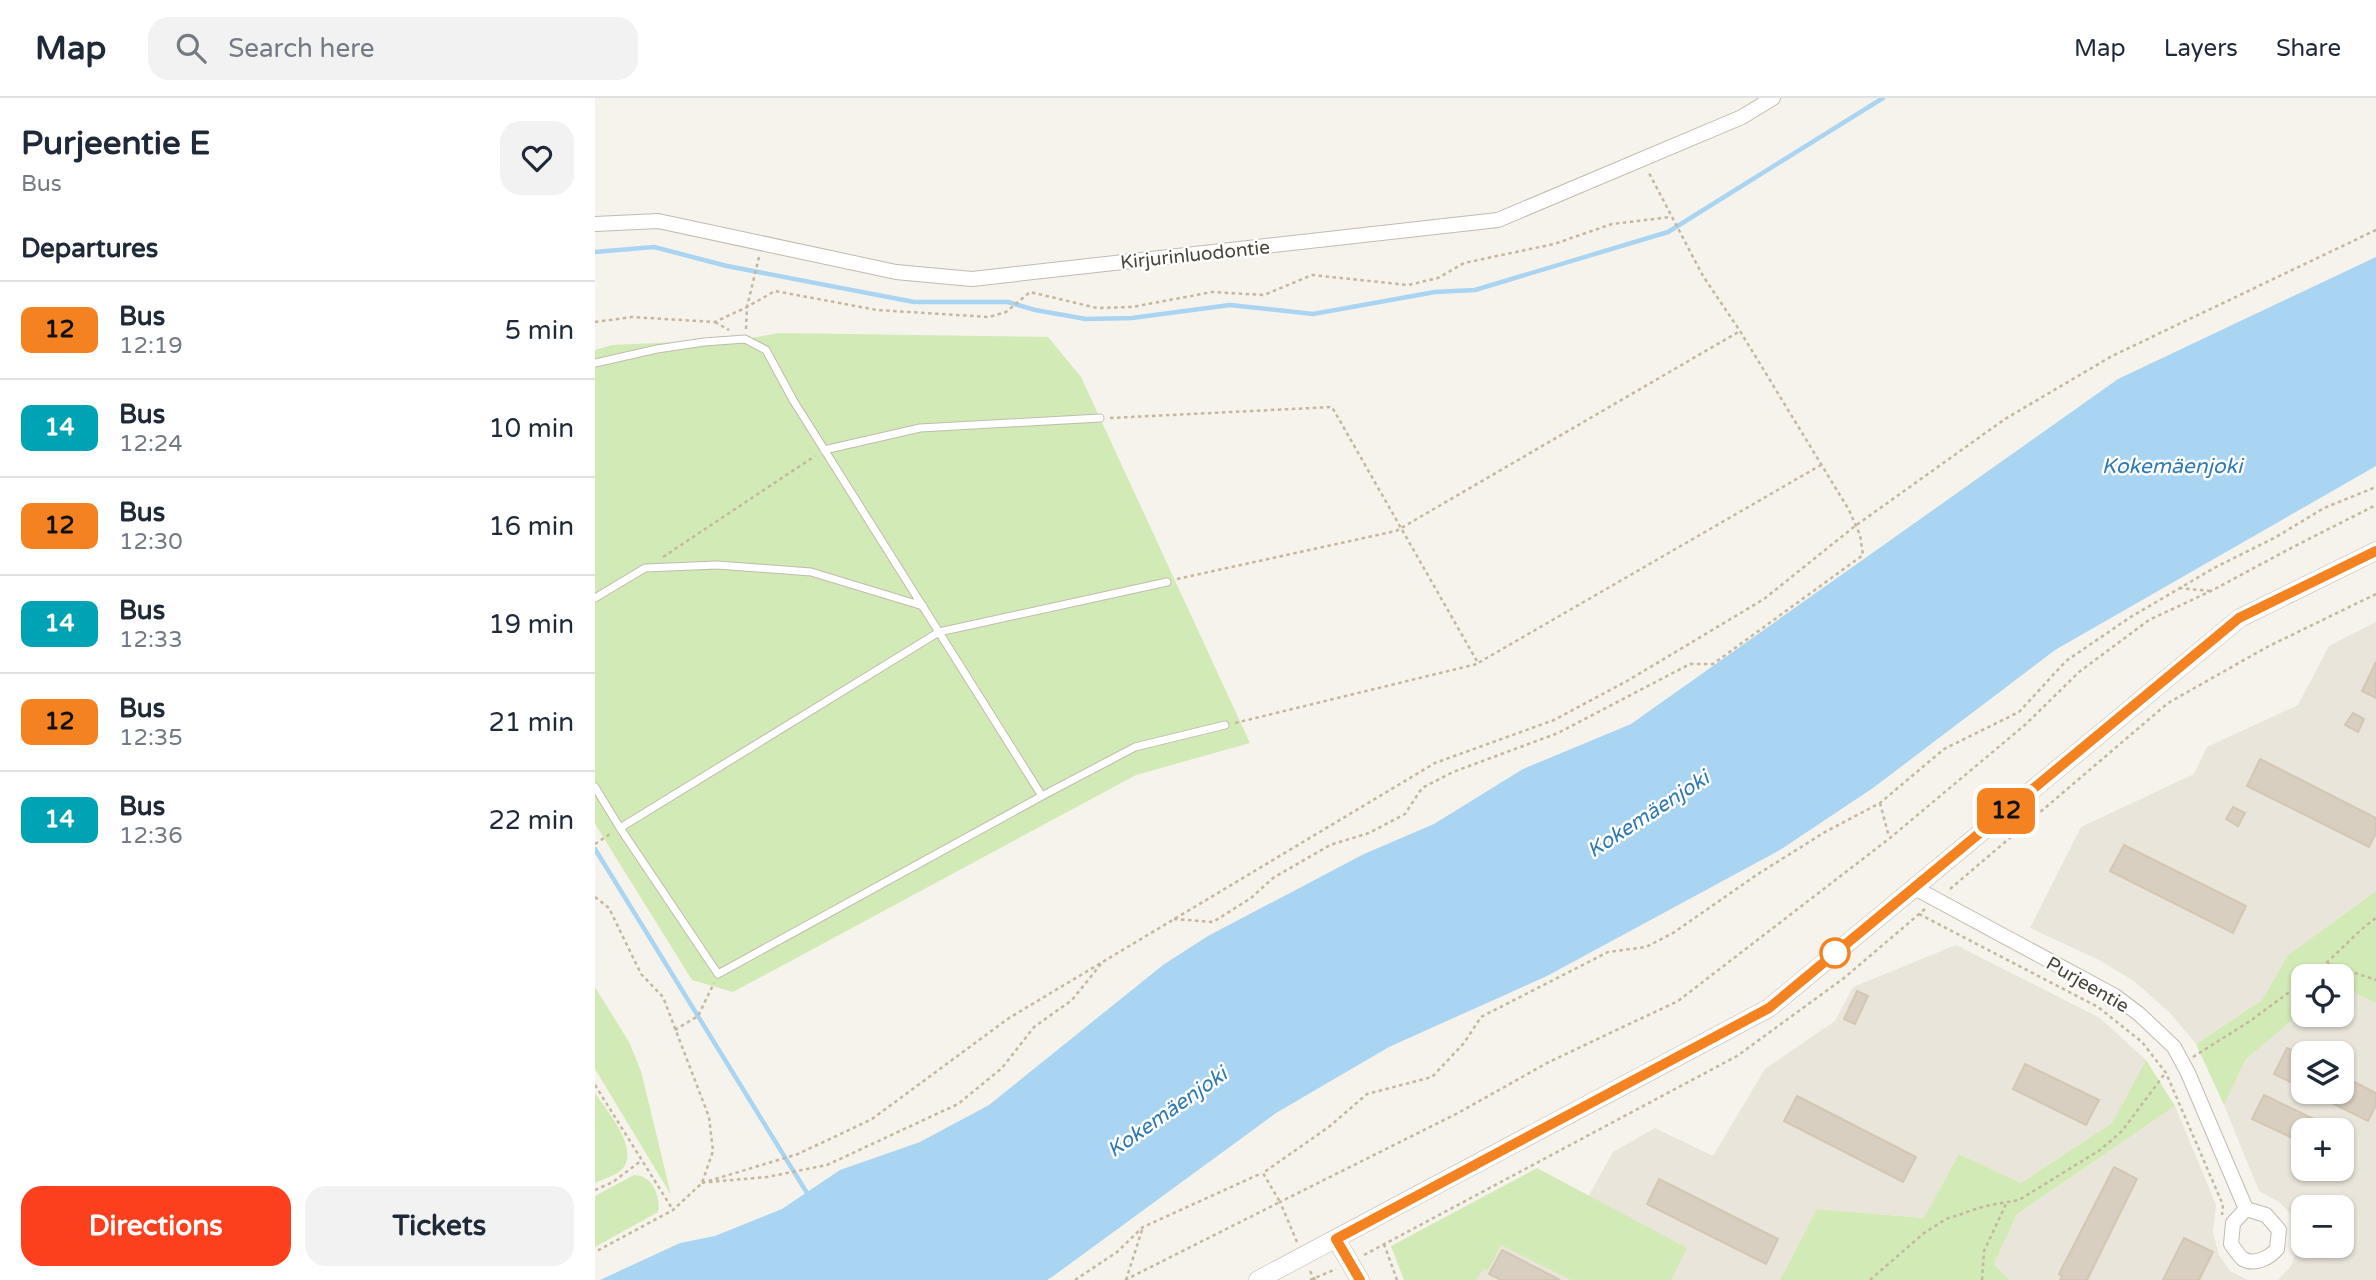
<!DOCTYPE html>
<html lang="en">
<head>
<meta charset="utf-8">
<style>
  :root { --surface:#fff; --page:#f2f2f3; --text:#1f2937; --muted:#747a83; --line:#e0e1e3; --accent:#fc3f1d }
  body { margin:0; font-family:"Varela Round",sans-serif; background:var(--page); color:var(--text); height:100vh; display:flex; flex-direction:column; font-size:26px; white-space:nowrap }
  * { box-sizing:border-box; margin:0 }
  p { font-size:23px; color:var(--muted) }
  .icon { flex:none; width:38px; height:38px; fill:none; stroke:currentColor; stroke-width:2; stroke-linecap:round; stroke-linejoin:round }
  .map { position:relative; flex:1; overflow:hidden }
  .side { display:flex; flex-direction:column; background:var(--surface); width:595px }
  .side>* { flex:none }
  .badge { padding:0 14px; border-radius:10px; font-size:24px; line-height:46px }
  .controls { position:absolute; left:1696px; top:866px; display:grid; gap:14px }
  .controls a { display:grid; place-items:center; width:63px; height:63px; border-radius:14px; background:var(--surface); box-shadow:0 2px 5px #0004; font-size:35px }
  .map>.badge { position:absolute; translate:-50% -50%; box-shadow:0 0 0 4px #fff }
  h2 { padding:0 21px; font-size:26px; line-height:63px }
  .round { display:grid; place-items:center; flex:none; width:74px; height:74px; border-radius:21px; background:var(--page) }
  .overview { display:flex; align-items:center; justify-content:space-between; height:119px; padding:0 21px }
  h1 { font-size:33px; font-weight:800; line-height:52px }
  .cta { display:flex; gap:14px; margin-top:auto; padding:14px 21px }
  .cta a { flex:1; height:80px; border-radius:21px; background:var(--accent); color:#fff; font-size:28px; font-weight:800; line-height:80px; text-align:center }
  .cta a+a { background:var(--page); color:var(--text) }
  ul { padding:0; list-style:none }
  li { display:flex; align-items:center; gap:21px; height:98px; padding:0 21px; border-top:2px solid var(--line) }
  li div { flex:1 }
  li b { display:block; font-size:26px }
  li em { font-style:normal }
  li .badge { min-width:77px; font-weight:700; text-align:center }
  header { display:flex; align-items:center; gap:42px; box-sizing:border-box; height:98px; padding:0 35px; background:var(--surface); border-bottom:2px solid var(--line) }
  header strong { font-size:33px }
  nav { display:flex; gap:38px; margin-inline-start:auto; font-size:24px }
  .search { width:490px; height:63px; background:var(--page); display:flex; align-items:center; gap:18px; box-sizing:border-box; padding:0 24px; border-radius:21px; color:var(--muted); font-size:26px }
  main { display:flex; flex:1; min-height:0 }
  .map>svg:first-child { display:block }
  .residential { fill:#eae5da; fill-rule:evenodd }
  .green { fill:#d2eab5 }
  .water { fill:#a9d4f2 }
  .lines { fill:none; stroke-linecap:round; stroke-linejoin:round }
  .stream { stroke:#a9d4f2; stroke-width:4.5 }
  .building { fill:#d8cfc1; stroke:#d3c7b4; stroke-width:2 }
  .service-casing { stroke:#c2bbae; stroke-width:9 }
  .minor-casing { stroke:#c2bbae; stroke-width:16 }
  .tertiary-casing { stroke:#c2bbae; stroke-width:19 }
  .path { stroke:#c4b79f; stroke-width:2.5; stroke-dasharray:3.5 3.5; stroke-linecap:butt }
  .service { stroke:#fff; stroke-width:7 }
  .minor { stroke:#fff; stroke-width:14 }
  .tertiary { stroke:#fff; stroke-width:18 }
  .line-casing { stroke:#fff; stroke-width:16 }
  .line { stroke:#f58220; stroke-width:10 }
  .stop-dot { fill:#fff; stroke:#f58220; stroke-width:3.5 }
  .labels { text-anchor:middle; stroke-width:5; stroke-linejoin:round; paint-order:stroke }
  .street-label { font-size:19px; fill:#4b4439; stroke:#fff }
  .water-label { font-size:21px; font-style:italic; fill:#2e7ab2; stroke:#fff }
</style>
</head>
<body>
<header>
<strong>Map</strong>
<div class="search"><svg class="icon" aria-label="search" viewBox="0 0 24 24"><circle cx="10" cy="10" r="6"/><path d="M15 15l6 6"/></svg>Search here</div>
<nav><a>Map</a><a>Layers</a><a>Share</a></nav>
</header>
<main>
<section class="side">
<div class="overview"><div><h1>Purjeentie E</h1><p>Bus</p></div><a class="round"><svg class="icon" aria-label="heart" viewBox="0 0 24 24"><path d="M12 20l-8-8c-3-5 5-10 8-4 3-6 11-1 8 4z"/></svg></a></div>
<h2>Departures</h2>
<ul>
<li><span class="badge" style="background:#f58220;color:#111">12</span><div><b>Bus</b><p>12:19</p></div><em>5 min</em></li>
<li><span class="badge" style="background:#00a3b4;color:#fff">14</span><div><b>Bus</b><p>12:24</p></div><em>10 min</em></li>
<li><span class="badge" style="background:#f58220;color:#111">12</span><div><b>Bus</b><p>12:30</p></div><em>16 min</em></li>
<li><span class="badge" style="background:#00a3b4;color:#fff">14</span><div><b>Bus</b><p>12:33</p></div><em>19 min</em></li>
<li><span class="badge" style="background:#f58220;color:#111">12</span><div><b>Bus</b><p>12:35</p></div><em>21 min</em></li>
<li><span class="badge" style="background:#00a3b4;color:#fff">14</span><div><b>Bus</b><p>12:36</p></div><em>22 min</em></li>
</ul>
<div class="cta"><a>Directions</a><a>Tickets</a></div>
</section>
<div class="map">
<svg width="1781" height="1182" viewBox="0 0 1781 1182">
  <rect width="100%" height="100%" fill="#f6f3ec"/>
  <path class="residential" d="M1781 524V793L1693 857 1667 902 1601 946 1575 915 1539 883 1502 861 1435 830 1486 729 1599 676 1612 649 1703 607 1734 548Z
    M1361 847 1505 920 1551 962 1517 1025 1426 1085 1364 1056 1330 1120 1222 1111 1185 1182H844L859 1132 973 1135 1018 1054 1060 1030 1118 1058 1170 971 1240 923 1258 889Z
    M1747 889 1781 905V1182H1683L1696 1168 1704 1146 1698 1118 1684 1104 1664 1093 1629 1007 1651 961 1708 913V917H1746ZM1708 956H1746V994H1708ZM1708 1032H1746V1071H1708ZM1708 1110H1746V1148H1708Z
    M1580 1008 1621 1107 1618 1134 1624 1157 1635 1173 1653 1182H1414L1399 1166 1422 1116Z"/>
  <path class="green" d="M184 235 453 239 486 279 655 645 541 677 138 894 97 882 0 726V252L17 247 150 241Z
    M1781 793V905L1747 889 1746 878H1708V913L1651 961 1629 1007 1601 946 1667 902 1693 857Z
    M0 889 34 944 46 973 76 1097 0 971Z
    M1551 962 1580 1008 1422 1116 1399 1166 1414 1182H1185L1222 1111 1329 1120 1364 1056 1426 1085 1517 1025Z
    M0 995C12 1013 48 1054 25 1073 19 1078 8 1081 0 1085Z
    M942 1070 1092 1150 1076 1182H976L906 1147 893 1172 888 1171 881 1182H809L796 1148Z
    M39 1077C57 1077 66 1098 63 1114L0 1149V1098Z"/>
  <path class="water" d="M1781 159V368L1460 552 1278 690 1185 752 952 878 794 949 681 1015 457 1179 452 1182H5L85 1145 120 1138 187 1111 245 1072 325 1044 394 1007 568 867 613 838 769 756 839 726 928 671 1036 626 1523 281Z"/>
  <g class="lines">
    <path class="stream" d="M0 154 59 149 132 168 319 204H413L440 212 491 221 537 220 635 207 718 216 840 194 880 192 1073 134 1288 0
      M0 751 212 1095"/>
  </g>
  <path class="building" d="M1781 564V600L1767 593Z
    M1758 615 1769 621 1763 634 1750 627Z
    M1665 661 1781 720V735L1774 749 1652 688Z
    M1638 709 1650 715 1643 728 1631 721Z
    M1529 747 1651 808 1638 835 1515 773Z
    M1262 893 1273 898 1260 926 1249 921Z
    M1692 950 1702 955 1700 958 1708 962V990L1679 976Z
    M1430 966 1504 1002 1491 1027 1418 991Z
    M1746 977 1781 995V1007L1773 1023 1715 994H1746Z
    M1669 997 1723 1023 1719 1032H1708V1045L1657 1021Z
    M1202 998 1321 1059 1308 1084 1189 1023Z
    M1519 1069 1542 1081 1492 1182H1465L1467 1178 1464 1176Z
    M1064 1081 1183 1141 1171 1166 1052 1106Z
    M1589 1140 1618 1154 1604 1182H1568Z
    M907 1152 965 1182H906L894 1176Z"/>
  <g class="lines">
    <defs>
      <path id="service" d="M0 265 62 251 109 244 150 241 171 252 198 302 447 698 123 876 25 730 0 689
        M229 352 325 330 505 320
        M0 500 50 470 122 467 216 474 328 508
        M447 698 540 649 630 627
        M25 730 344 534 572 484"/>
      <path id="minor" d="M0 126 63 123 301 174 377 181 903 122 1147 19 1178 0
        M1318 789 1520 898 1544 916 1579 949 1593 975 1651 1111 1638 1125 1636 1146C1639 1150 1644 1158 1648 1161 1660 1168 1675 1159 1682 1151L1684 1132 1671 1117 1651 1111"/>
      <path id="tertiary" d="M741 1141 765 1182
        M663 1182 1174 910 1645 520 1781 453"/>
    </defs>
    <use href="#service" class="service-casing"/>
    <use href="#minor" class="minor-casing"/>
    <use href="#tertiary" class="tertiary-casing"/>
    <path class="path" d="M0 224 37 219 120 224 152 209 180 193 282 212 394 219 411 214 435 194 502 210 537 209 617 194 669 197 717 177 813 187 843 180 869 165 959 146 1017 126 1076 119
      M120 224 134 232
      M151 231 152 209 164 159
      M515 320 737 309 883 565 1226 367
      M68 459 220 358
      M582 481 801 433 1145 233
      M1584 490 1616 493
      M640 625 882 566
      M1285 705 1294 739
      M0 746 15 736
      M1355 791 1573 605 1672 549 1781 496
      M0 799 14 810 46 876 68 899 114 1019 118 1053 107 1085 78 1112 0 1154
      M1324 816 1503 909 1547 944 1571 975 1628 1107 1627 1117
      M579 821 618 824 656 800 678 780 735 747 774 735 810 716 827 690 858 674 963 635 1095 566H1118L1268 457 1265 437 1254 412 1145 233 1108 178 1054 75
      M1733 866 1781 882
      M1715 878C1739 861 1757 837 1781 820
      M80 932 103 918 119 885
      M1598 959 1655 923 1708 884
      M0 987 78 1112
      M114 1084 172 1079 232 1067 363 1006 407 970 439 929 477 902 506 866
      M107 1085 203 1056 277 1021 414 920 840 665 959 622 1032 583 1169 501 1260 428 1410 321 1517 258 1781 132
      M0 1092 18 1084 47 1062
      M702 1144 685 1104 863 1015 952 965 1083 903 1295 740 1431 626 1484 574 1554 522 1616 493 1698 449 1781 407
      M789 1146 802 1182
      M769 1157 1142 958 1249 880 1330 811
      M715 1173 720 1182
      M480 1182 522 1154 548 1129 667 1075
      M530 1182 685 1104 668 1075 735 1028 772 996 837 979 869 945 886 919 1013 854 1051 849 1078 835 1163 776 1230 734 1285 705 1349 651 1424 614 1471 563 1534 520 1619 470 1681 439 1729 410 1781 389
      M531 1182 547 1132
      M715 1182 741 1171
      M1275 1182 1329 1135 1351 1121 1390 1108 1424 1102 1505 1052 1527 1033 1571 974
      M1387 1182 1389 1153 1411 1106"/>
    <use href="#service" class="service"/>
    <use href="#minor" class="minor"/>
    <use href="#tertiary" class="tertiary"/>
  </g>
  <g class="lines">
    <defs>
      <path id="line" d="M765 1182 741 1141 1174 910 1644 520 1781 453"/>
    </defs>
    <use href="#line" class="line-casing"/>
    <use href="#line" class="line"/>
  </g>
  <circle class="stop-dot" cx="1240" cy="855" r="14"/>
  <g class="labels">
    <g class="street-label">
      <text transform="translate(600 156) rotate(-6)" y="7">Kirjurinluodontie</text>
      <text transform="translate(1493 886) rotate(30)" y="7">Purjeentie</text>
    </g>
    <g class="water-label">
      <text x="1577" y="375">Kokemäenjoki</text>
      <text transform="translate(1053 716) rotate(-33)" y="7">Kokemäenjoki</text>
      <text transform="translate(572 1014) rotate(-35)" y="7">Kokemäenjoki</text>
    </g>
  </g>
</svg>
<div class="controls">
<a><svg class="icon" aria-label="locate" viewBox="0 0 24 24"><circle cx="12" cy="12" r="6"/><path d="M12 2v4M12 18v4M2 12h4M18 12h4"/></svg></a>
<a><svg class="icon" aria-label="layers" viewBox="0 0 24 24"><path d="M12 4l9 5-9 5-9-5zM3 14l9 5 9-5"/></svg></a>
<a>+</a>
<a>−</a>
</div>
<b class="badge" style="left:1411px;top:713px;background:#f58220;color:#111">12</b>
</div>
</main>
</body>
</html>
